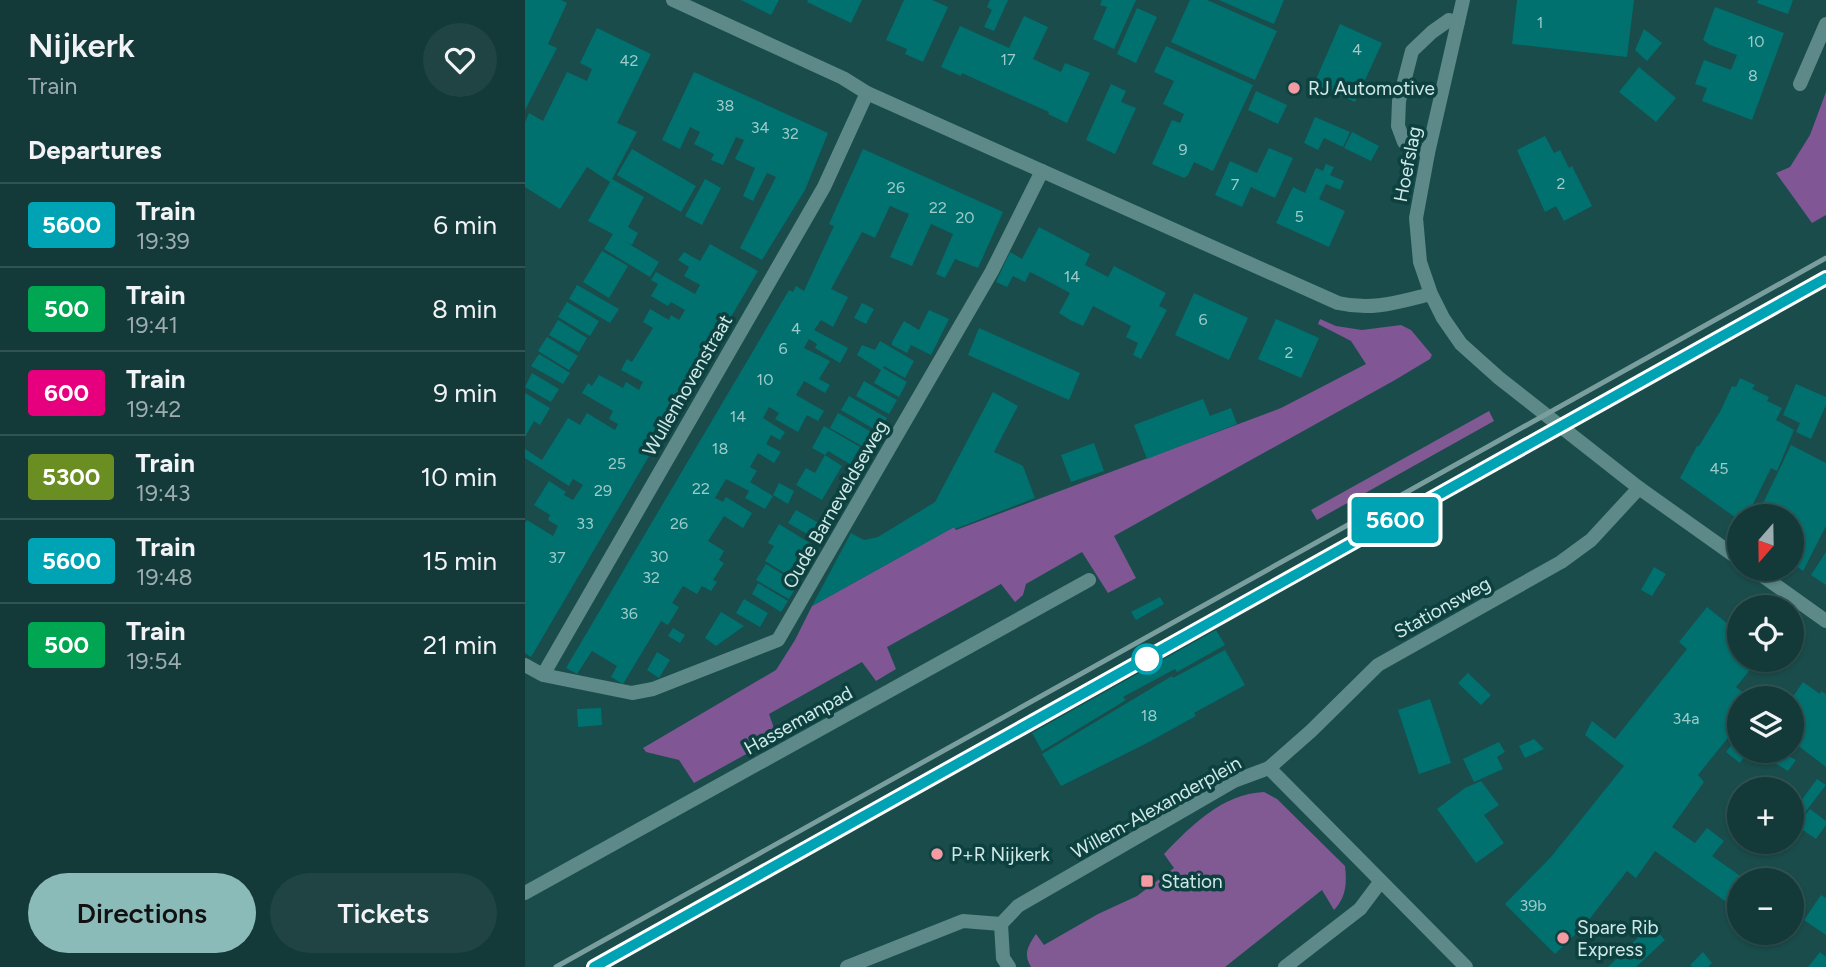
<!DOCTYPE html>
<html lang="en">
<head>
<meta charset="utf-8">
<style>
  :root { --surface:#133938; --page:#204443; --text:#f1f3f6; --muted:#9dacae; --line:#325353; --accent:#8bbbb9 }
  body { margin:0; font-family:Figtree,sans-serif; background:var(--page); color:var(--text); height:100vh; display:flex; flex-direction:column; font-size:26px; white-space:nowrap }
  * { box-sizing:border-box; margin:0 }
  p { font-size:23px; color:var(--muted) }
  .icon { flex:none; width:38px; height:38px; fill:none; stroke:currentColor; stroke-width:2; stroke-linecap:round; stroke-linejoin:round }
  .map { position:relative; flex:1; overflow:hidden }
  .drawer { display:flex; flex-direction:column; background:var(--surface); width:525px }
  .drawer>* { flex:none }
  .badge { padding:0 14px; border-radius:5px; font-size:24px; line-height:46px }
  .needle { width:46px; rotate:200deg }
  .tools { position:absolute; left:1202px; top:504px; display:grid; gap:14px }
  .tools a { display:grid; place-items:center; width:77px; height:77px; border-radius:50%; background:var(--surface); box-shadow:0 2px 5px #0004,0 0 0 2px var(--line); font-size:35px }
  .map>.badge { position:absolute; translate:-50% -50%; box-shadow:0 0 0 4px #fff }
  h2 { padding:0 28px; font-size:26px; line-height:63px }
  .round { display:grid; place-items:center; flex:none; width:74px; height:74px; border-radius:37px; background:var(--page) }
  .head { display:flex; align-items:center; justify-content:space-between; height:119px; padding:0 28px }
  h1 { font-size:33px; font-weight:600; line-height:52px }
  .cta { display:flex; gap:14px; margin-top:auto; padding:14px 28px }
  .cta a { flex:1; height:80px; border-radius:42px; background:var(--accent); color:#111; font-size:28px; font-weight:600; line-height:80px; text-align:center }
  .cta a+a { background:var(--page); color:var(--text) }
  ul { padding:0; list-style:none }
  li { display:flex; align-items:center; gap:21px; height:84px; padding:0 28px; border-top:2px solid var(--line) }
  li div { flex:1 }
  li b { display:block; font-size:26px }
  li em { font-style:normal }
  li .badge { min-width:77px; font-weight:700; text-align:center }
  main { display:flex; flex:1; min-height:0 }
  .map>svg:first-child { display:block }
  .green { fill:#815a94 }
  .forest { fill:#805695 }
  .building { fill:#017170 }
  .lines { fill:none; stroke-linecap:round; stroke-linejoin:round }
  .service { stroke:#5d8988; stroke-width:14 }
  .minor { stroke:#5d8988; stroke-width:14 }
  .tertiary { stroke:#5d8988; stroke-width:14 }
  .rail { stroke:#799e9d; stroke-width:5 }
  .line-casing { stroke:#fff; stroke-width:16 }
  .line { stroke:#00a3b4; stroke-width:10 }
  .poi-dot { fill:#f49aa3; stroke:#0c4140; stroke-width:2.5 }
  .stop-dot { fill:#fff; stroke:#00a3b4; stroke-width:3.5 }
  .labels { text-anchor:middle; stroke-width:7; stroke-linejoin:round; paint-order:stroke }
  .number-label { font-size:16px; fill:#9ccbca }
  .poi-label { font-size:19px; fill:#d0e9e8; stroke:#0c4140; text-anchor:start }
  .street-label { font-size:19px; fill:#d0e9e8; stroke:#0c4140 }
</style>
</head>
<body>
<main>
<section class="drawer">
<div class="head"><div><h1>Nijkerk</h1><p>Train</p></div><a class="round"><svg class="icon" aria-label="heart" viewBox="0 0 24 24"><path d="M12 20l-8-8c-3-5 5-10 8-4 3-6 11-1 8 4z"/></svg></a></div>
<h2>Departures</h2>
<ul>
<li><span class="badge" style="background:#00a3b4;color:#fff">5600</span><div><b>Train</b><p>19:39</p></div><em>6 min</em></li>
<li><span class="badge" style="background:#00a651;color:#fff">500</span><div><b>Train</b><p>19:41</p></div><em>8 min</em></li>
<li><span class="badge" style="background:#e6007e;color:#fff">600</span><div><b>Train</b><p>19:42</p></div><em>9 min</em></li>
<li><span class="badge" style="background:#6b8e23;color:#fff">5300</span><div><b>Train</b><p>19:43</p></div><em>10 min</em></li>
<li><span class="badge" style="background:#00a3b4;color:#fff">5600</span><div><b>Train</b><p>19:48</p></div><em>15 min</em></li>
<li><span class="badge" style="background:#00a651;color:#fff">500</span><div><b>Train</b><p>19:54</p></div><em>21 min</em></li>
</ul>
<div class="cta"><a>Directions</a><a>Tickets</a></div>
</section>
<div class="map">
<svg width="1301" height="967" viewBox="0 0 1301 967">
  <rect width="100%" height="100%" fill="#194c4b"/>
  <path class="green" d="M964 411 969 421 792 520 786 510Z
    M739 792 752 799 820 866C822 884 821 897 809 910L797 890 700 967H506C498 954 503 946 511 934L519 945 573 914 612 896 649 868 639 854C667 825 697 794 739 792Z"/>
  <path class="forest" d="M1301 92V215L1287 223 1251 173 1265 167 1285 135Z
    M795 319 811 326 837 330 876 325 886 330 907 355 905 359 870 380 589 536 611 578 583 593 557 552 501 584 498 595 490 602 476 584 362 647 371 669 351 681 337 662 244 714 252 737 169 783 154 760 121 752 118 748 251 670 270 640 287 606 429 527 431 530 756 408 841 364 826 341 793 324Z"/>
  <path class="building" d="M0 0H36L42 3 23 44 32 48 0 110Z
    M216 0H254L246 15Z
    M283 0H337L326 23 282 2Z
    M379 0H407L423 7 398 62 380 54 382 49 361 40Z
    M465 0H483L469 31 459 27 467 10 462 7Z
    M577 0H611L589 49 568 39 582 7 575 5Z
    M665 0H682L752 31 730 80 646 42Z
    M694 0H759L749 24Z
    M992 0H1109L1102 57 987 44Z
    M1233 0H1268L1263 14 1232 3Z
    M1190 7 1259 33 1227 120 1177 101 1182 88 1170 84 1179 60 1206 70 1212 55 1185 45 1178 40Z
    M612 8 632 17 611 63 592 54Z
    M499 16 523 27 508 59 536 72 540 63 565 73 542 123 523 114 524 112 448 78 437 73 436 76 416 67 435 26 484 48Z
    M815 24 857 43 830 102 789 84Z
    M72 28 126 54 92 123 112 132 87 179 119 197 103 227 113 233 107 245 99 241 134 262 125 277 79 249 88 234 63 221 85 182 62 167 35 209 0 187V122L4 113 18 121 42 72 62 81 67 69 55 63Z
    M1119 29 1137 43 1122 61 1110 50Z
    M641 46 728 85 688 171 669 162 663 175 659 178 627 164 647 120 655 123 659 114 638 104 649 81 629 72Z
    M1114 67 1151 98 1131 122 1094 92Z
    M169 72 303 133 280 190 237 260 215 248 251 177 242 173 228 201 218 196 230 168 210 159 219 140 211 137 198 165 186 160 189 154 169 144 175 132 165 127 155 149 137 140Z
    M586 84 601 91 596 102 611 108 590 154 561 140Z
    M731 91 762 105 753 124 723 110Z
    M790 117 825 132 818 147 799 138 793 150 779 143Z
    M827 132 854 146 846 161 819 148Z
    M1020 136 1029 153 1035 150 1044 168 1047 166 1067 206 1039 221 1031 206 1020 212 992 150Z
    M744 148 768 158 750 198 726 187 717 207 690 195 705 161 732 173Z
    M107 149 171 186 156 212 92 175Z
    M338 149 478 212 453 268 430 259 420 278 411 274 428 234 406 224 387 266 365 257 384 214 365 206 350 238 337 232 306 289 323 297 308 327 296 320 289 330 323 348 315 363 290 348 292 344 284 339 279 348 305 361 294 379 305 385 300 393 279 381 271 395 299 411 293 421 282 415 273 432 250 419 254 413 244 407 238 418 260 432 255 440 246 435 241 444 256 452 249 463 233 453 225 467 232 471 225 482 248 496 240 509 220 498 224 491 201 479 190 498 198 502 201 497 227 513 218 528 199 516 183 541 199 551 194 560 199 563 188 580 192 582 186 591 177 586 172 594 158 586 147 603 154 607 143 625 136 621 98 684 86 677 92 666 67 651 52 674 41 668 264 290 268 292 271 286 279 291 309 226 304 224Z
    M801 164 809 167 805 175 819 181 815 190 801 184 794 199 820 211 804 247 751 223 768 187 780 193 791 168 798 171Z
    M180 179 196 188 177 225 160 216Z
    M514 227 565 254 560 265 583 277 589 266 641 293 634 306 642 310 616 359 608 355 613 343 601 337 606 326 568 306 558 326 545 320 534 313 545 293 519 279 505 272 500 282 488 276 482 287 471 282 485 252 497 259Z
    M185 244 233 271 6 657 0 653V523L2 520 28 536 33 526 23 520 25 515 9 505 24 481 41 492 39 495 48 500 58 485 48 479 44 486 0 458V449L17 460 43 418 55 425 62 413 90 430 93 424 84 419 88 411 57 393 63 383 67 386 74 375 98 388 101 382 114 390 118 382 96 370 102 359 107 362 128 328 118 322 125 309 144 320 146 315 154 320 160 310 146 302 143 306 126 296 133 284 126 280 131 272 170 294 175 285 159 276 164 267 153 260 159 252 175 261Z
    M77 251 103 266 84 298 58 282Z
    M52 285 94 309 85 323 44 299Z
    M669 293 723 318 704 360 650 335Z
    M42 302 74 321 65 336 33 317Z
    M337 303 349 309 341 324 329 318Z
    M404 310 424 319 406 355 386 345 382 353 367 345V342L379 321 394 330Z
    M751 319 794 338 776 378 733 359Z
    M33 320 62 338 54 352 24 335Z
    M454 328 555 373 544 400 443 355Z
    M22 337 53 356 44 370 13 351Z
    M355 341 389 361 380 378 359 366 358 368 382 382 374 397 349 383 356 370 332 355 337 345 350 350Z
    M14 354 45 373 38 384 6 366Z
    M7 373 34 389 26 402 0 387Z
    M1215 378 1230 385 1227 389 1244 397 1242 401 1257 408 1251 420 1269 430 1252 471 1246 468 1222 516H1214V520L1155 478 1172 446H1174L1196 410 1207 386 1211 387Z
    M339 381 372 400 364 414 331 396Z
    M1271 384 1301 397V405L1286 439 1271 432 1275 423 1258 415Z
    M468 392 493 406 469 452 498 466 510 498 430 529 429 527 287 606 326 533 339 540 353 537 410 502Z
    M0 393 25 408 15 425 9 421 0 437Z
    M324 396 362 418 354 432 316 410Z
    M678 399 685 416 706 408 712 424 622 459 609 425Z
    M313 413 352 435 344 450 305 428Z
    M299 426 335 447 325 464 303 451 300 455 287 448Z
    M569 443 579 471 546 482 536 455Z
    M1266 445 1301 463V526L1278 571 1267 563V537L1274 522 1267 516 1254 512 1252 516H1232Z
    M300 455 317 466 297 500 271 485 281 468 290 473Z
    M254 483 269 491 263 504 248 495Z
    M271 510 299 526 291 539 263 523Z
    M254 524 288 545 268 578 240 561 249 546 243 543Z
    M1301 552V585L1286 575Z
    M241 564 273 584 264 599 231 580Z
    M1129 567 1141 574 1127 596 1116 590Z
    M233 583 263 601 256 612 227 594Z
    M635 597 639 604 611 620 606 612Z
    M219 599 243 613 235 627 211 613Z
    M1182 607 1214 633V660H1233L1211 687 1225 698H1214V724L1173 775 1179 782 1147 827 1170 843 1182 828 1199 841 1187 856 1221 880H1214V911L1130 851 1111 878 1102 871 1059 926 1030 954 980 904 1026 857 1099 766 1060 735 1067 721 1090 739 1162 649 1154 642Z
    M196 612 219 626 191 646 180 638Z
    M148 628 160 635 155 643 143 636Z
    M691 630 700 645 652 672 650 669 598 697 601 700 517 751 507 733Z
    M700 650 720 685 669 713 671 716 622 743 536 786 517 754 647 676 648 678Z
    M132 652 145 660 134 678 122 670Z
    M943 673 966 695 956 705 933 683Z
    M1278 682 1295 694 1296 691 1301 694V767L1267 741V698Z
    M905 699 926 763 894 774 873 710Z
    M76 708 77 725 53 727 52 709Z
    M1214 735V751H1223L1215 763 1201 752Z
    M1009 739 1019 749 1000 758 994 746Z
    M974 742 980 752 972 757 978 769 949 782 938 759Z
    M1254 751 1271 760 1263 771 1247 761Z
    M1292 779 1301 785 1278 815 1270 809Z
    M956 781 974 805 959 815 979 843 951 863 912 809 940 788Z
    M1285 809 1301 821V825L1291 839 1272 826Z
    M1296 895 1301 898V935L1279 920Z
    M1126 925 1140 940 1111 967H1083Z
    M1178 952 1187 963 1183 967H1168L1165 965Z
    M1295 952 1301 957V967H1283Z"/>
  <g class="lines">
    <path class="service" d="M903 153 879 142 873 126 874 101 887 51 907 32 924 20 933 22"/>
    <path class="minor" d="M1275 84 1301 24
      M1114 488 1214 559
      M1228 569 1301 621
      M0 665 18 675 299 187 342 93
      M18 675 107 693 128 689 253 640 467 271 517 171
      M744 768 941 967
      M0 893 564 580
      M322 967 438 921 476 924
      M760 967 835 909 856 881"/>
    <path class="tertiary" d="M148 0 318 78 342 93 813 303C848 311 873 302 906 294
      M484 967 478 958 476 924 493 906 709 781 744 768 786 731 853 665 1036 562 1066 540 1114 488 974 378 936 344 918 318 906 294 895 262 891 218 903 153 938 0"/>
    <path class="rail" d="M31 967 1301 258
      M69 967 1301 278"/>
  </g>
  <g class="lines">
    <defs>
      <path id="line" d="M69 967 1301 278"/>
    </defs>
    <use href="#line" class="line-casing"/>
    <use href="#line" class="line"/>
  </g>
  <g class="poi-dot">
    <circle cx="769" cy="88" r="7"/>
    <circle cx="412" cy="854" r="7"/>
    <rect x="615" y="874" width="14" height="14" rx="3.5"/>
    <circle cx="1038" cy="938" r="7"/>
  </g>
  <circle class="stop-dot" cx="622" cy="659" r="14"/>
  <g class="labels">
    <g class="number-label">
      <text x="1015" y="28">1</text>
      <text x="1231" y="47">10</text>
      <text x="832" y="55">4</text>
      <text x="483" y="65">17</text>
      <text x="104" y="66">42</text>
      <text x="1228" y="81">8</text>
      <text x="200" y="111">38</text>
      <text x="235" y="133">34</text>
      <text x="265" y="139">32</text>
      <text x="658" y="155">9</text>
      <text x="1036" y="189">2</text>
      <text x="710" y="190">7</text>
      <text x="371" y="193">26</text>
      <text x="413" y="213">22</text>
      <text x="774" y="222">5</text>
      <text x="440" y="223">20</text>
      <text x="547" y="282">14</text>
      <text x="678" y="325">6</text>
      <text x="271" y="334">4</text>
      <text x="258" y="354">6</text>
      <text x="764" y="358">2</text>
      <text x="240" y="385">10</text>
      <text x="213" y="422">14</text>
      <text x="195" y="454">18</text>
      <text x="92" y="469">25</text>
      <text x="1194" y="474">45</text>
      <text x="176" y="494">22</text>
      <text x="78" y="496">29</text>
      <text x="60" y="529">33</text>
      <text x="154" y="529">26</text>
      <text x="134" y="562">30</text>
      <text x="32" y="563">37</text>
      <text x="126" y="583">32</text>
      <text x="104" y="619">36</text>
      <text x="624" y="721">18</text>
      <text x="1161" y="724">34a</text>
      <text x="1008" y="911">39b</text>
    </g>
    <g class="poi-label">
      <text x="783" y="95">RJ Automotive</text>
      <text x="426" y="861">P+R Nijkerk</text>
      <text x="636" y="888">Station</text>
      <text x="1052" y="934">Spare Rib<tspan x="1052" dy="22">Express</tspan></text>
    </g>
    <g class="street-label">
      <text transform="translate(882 164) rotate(-79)" y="7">Hoefslag</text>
      <text transform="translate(162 385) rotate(-60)" y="7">Wullenhovenstraat</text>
      <text transform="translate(310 504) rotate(-60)" y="7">Oude Barneveldseweg</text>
      <text transform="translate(917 607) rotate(-29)" y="7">Stationsweg</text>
      <text transform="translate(273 720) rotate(-29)" y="7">Hassemanpad</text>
      <text transform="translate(631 807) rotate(-29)" y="7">Willem-Alexanderplein</text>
    </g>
  </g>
</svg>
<div class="tools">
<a><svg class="needle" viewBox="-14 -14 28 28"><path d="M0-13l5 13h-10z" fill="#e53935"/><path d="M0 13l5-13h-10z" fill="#9dacae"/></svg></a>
<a><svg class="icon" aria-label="locate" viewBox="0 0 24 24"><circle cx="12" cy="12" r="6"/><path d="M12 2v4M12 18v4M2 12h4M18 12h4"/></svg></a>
<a><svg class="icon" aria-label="layers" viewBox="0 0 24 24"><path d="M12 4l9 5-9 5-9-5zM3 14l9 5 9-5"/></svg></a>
<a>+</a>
<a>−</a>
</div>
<b class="badge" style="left:870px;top:520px;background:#00a3b4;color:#fff">5600</b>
</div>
</main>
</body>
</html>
